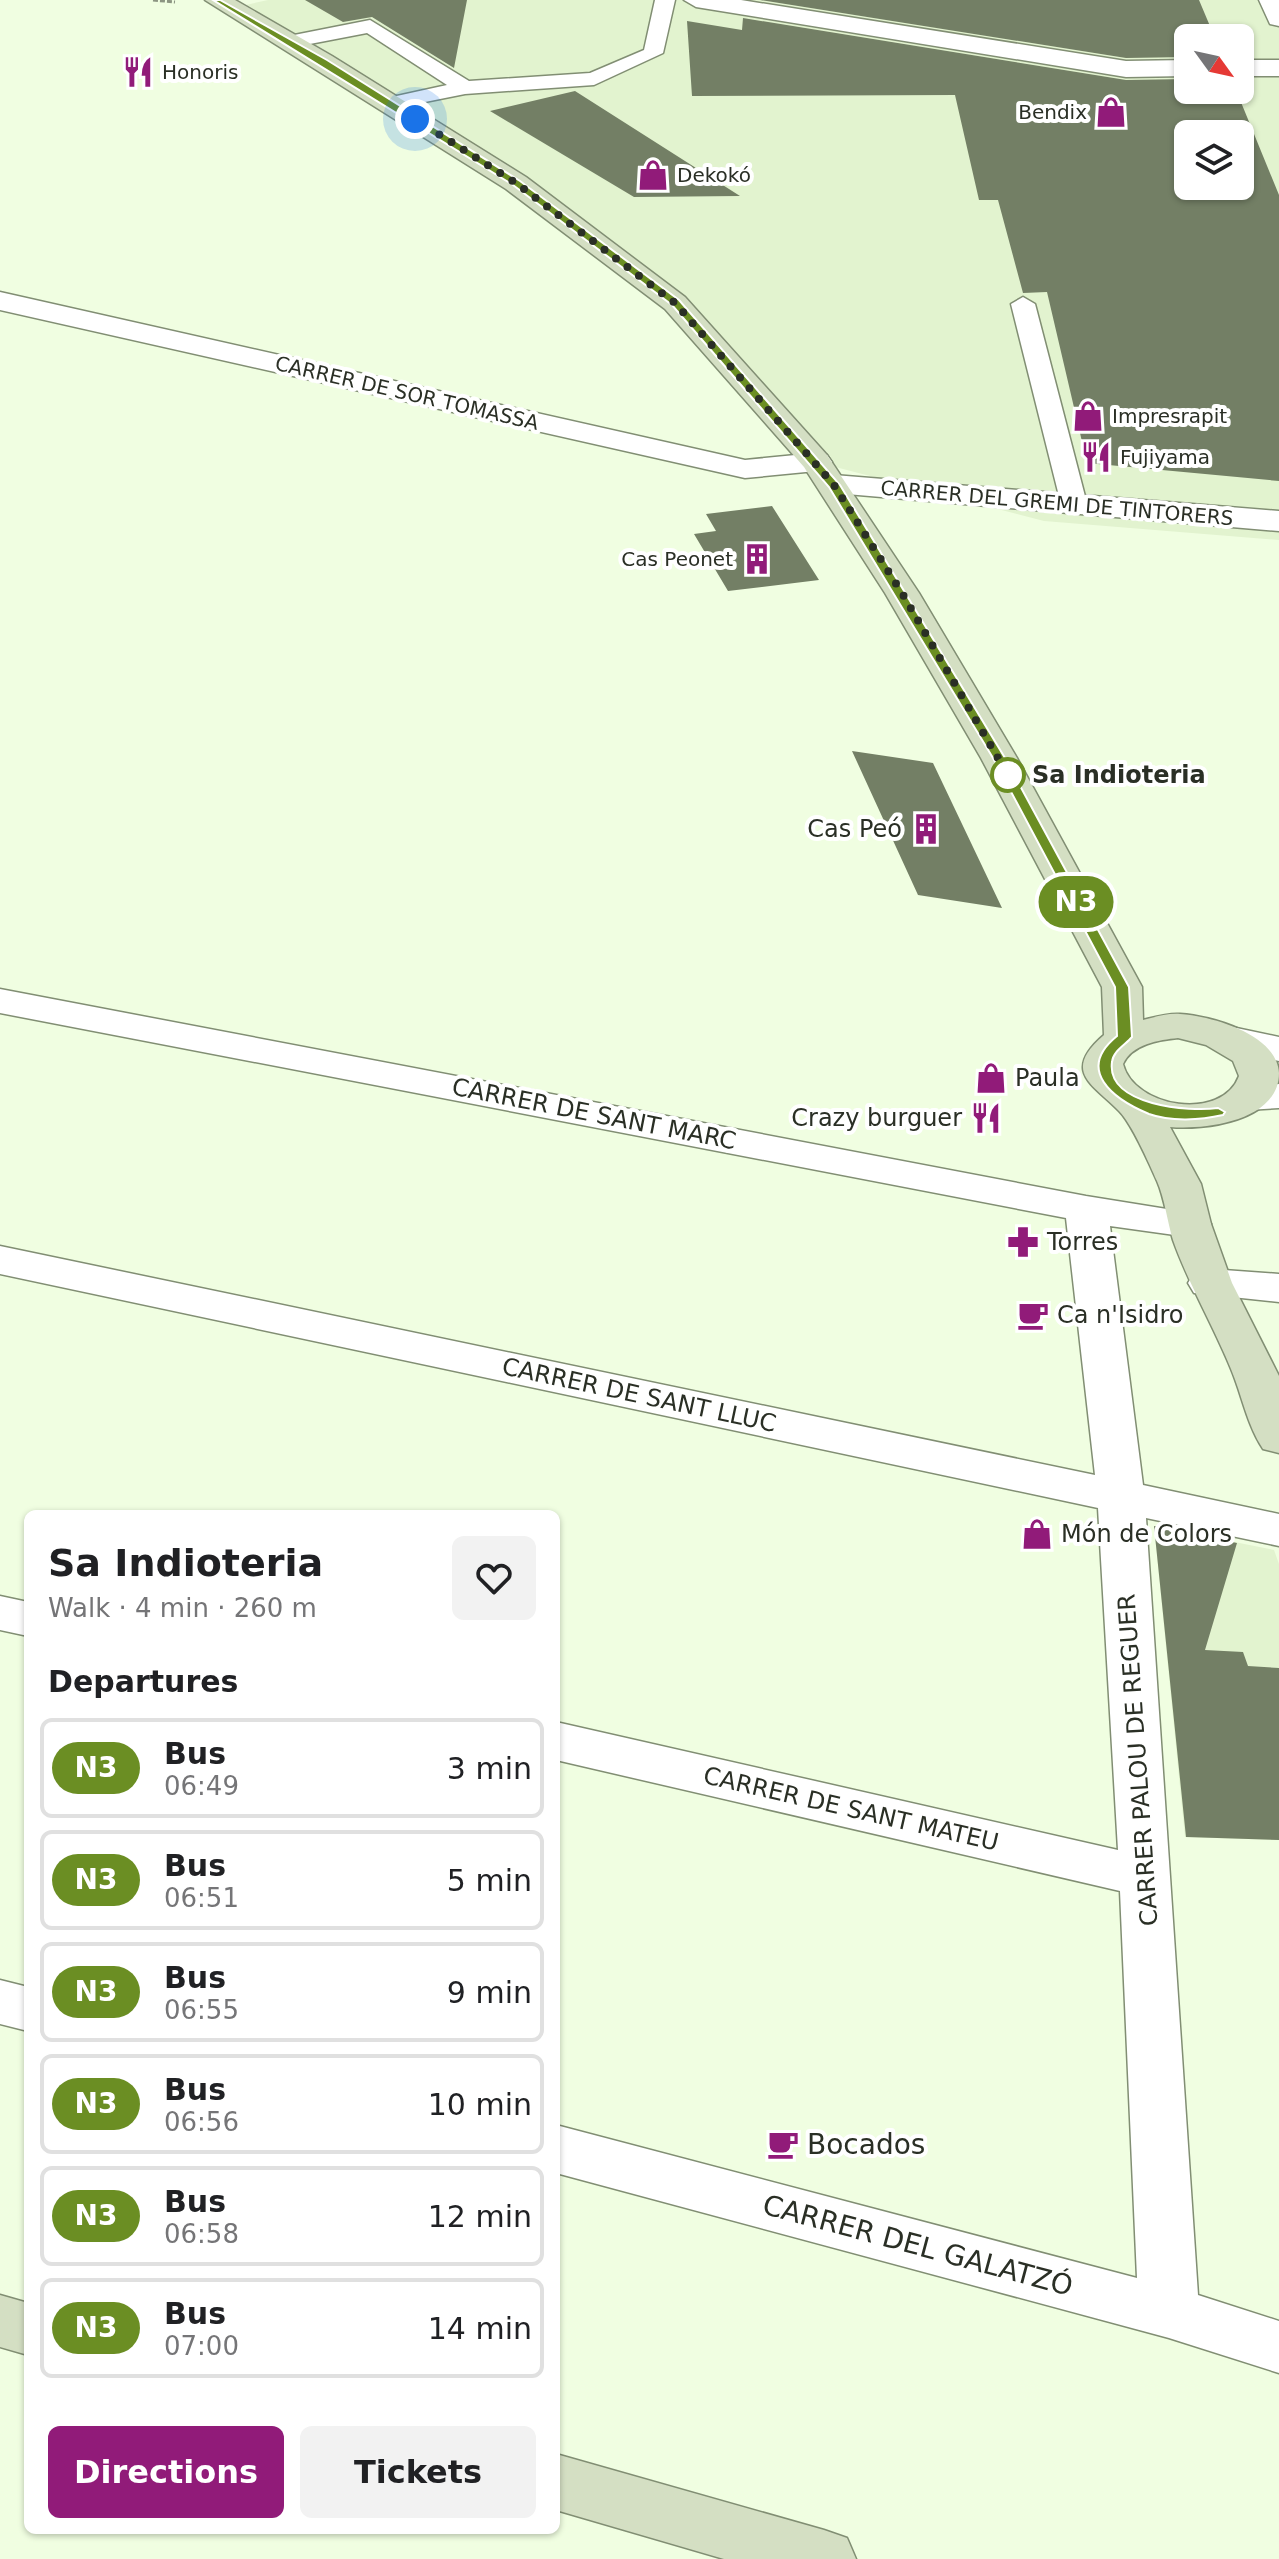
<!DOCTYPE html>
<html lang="en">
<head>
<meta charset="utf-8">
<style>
  :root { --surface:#fff; --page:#f2f2f2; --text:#202124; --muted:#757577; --line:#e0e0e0; --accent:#911b79 }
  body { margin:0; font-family:"DejaVu Sans",sans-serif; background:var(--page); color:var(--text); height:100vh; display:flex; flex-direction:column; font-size:30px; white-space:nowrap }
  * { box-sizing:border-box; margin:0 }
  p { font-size:26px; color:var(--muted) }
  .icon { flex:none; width:44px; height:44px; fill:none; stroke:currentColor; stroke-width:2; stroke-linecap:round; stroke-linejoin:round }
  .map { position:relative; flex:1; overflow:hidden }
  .side { position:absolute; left:24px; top:1510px; width:536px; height:1024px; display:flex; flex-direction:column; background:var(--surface); border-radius:12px; box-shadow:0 2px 6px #0004 }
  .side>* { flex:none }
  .badge { padding:0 16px; border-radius:26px; font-size:28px; line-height:52px }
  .needle { width:52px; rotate:123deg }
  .buttons { position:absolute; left:1174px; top:24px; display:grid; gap:16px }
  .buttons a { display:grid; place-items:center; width:80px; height:80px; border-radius:12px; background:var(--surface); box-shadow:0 2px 6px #0004; font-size:40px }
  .you { position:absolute; width:40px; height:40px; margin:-20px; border:6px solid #fff; border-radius:50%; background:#1a73e8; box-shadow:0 0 0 12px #1a73e833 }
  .map>.badge { position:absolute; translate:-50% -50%; box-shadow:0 0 0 4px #fff }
  h2 { padding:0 24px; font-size:30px; line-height:72px }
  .round { display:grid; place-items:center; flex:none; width:84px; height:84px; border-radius:12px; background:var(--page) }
  .head { display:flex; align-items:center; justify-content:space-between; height:136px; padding:0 24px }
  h1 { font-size:38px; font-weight:700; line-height:60px }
  .action { display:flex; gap:16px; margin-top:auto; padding:16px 24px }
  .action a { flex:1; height:92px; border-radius:12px; background:var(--accent); color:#fff; font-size:32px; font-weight:700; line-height:92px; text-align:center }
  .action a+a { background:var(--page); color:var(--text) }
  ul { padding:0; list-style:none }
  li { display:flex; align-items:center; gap:24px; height:100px; margin:0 16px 12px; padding:0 8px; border:4px solid var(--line); border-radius:12px }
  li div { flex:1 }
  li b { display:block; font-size:30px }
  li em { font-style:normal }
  li .badge { min-width:88px; font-weight:700; text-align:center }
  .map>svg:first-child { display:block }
  .built { fill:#e2f3cf; fill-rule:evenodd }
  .building { fill:#737f65; fill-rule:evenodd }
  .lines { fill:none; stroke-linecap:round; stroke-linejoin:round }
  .lane-casing { stroke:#818e73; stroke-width:3 }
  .street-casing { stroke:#818e73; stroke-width:3 }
  .secondary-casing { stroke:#818e73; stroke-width:3 }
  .path { stroke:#8c9582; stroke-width:3; stroke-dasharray:5 2; stroke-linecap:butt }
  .lane { fill:#fff; fill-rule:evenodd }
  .street { fill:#fff; fill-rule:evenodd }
  .secondary { fill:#d4dfc3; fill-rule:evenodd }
  .line { fill:#6b8e23; stroke:#fff; stroke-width:2 }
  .walk { stroke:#2a2f25; stroke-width:8; stroke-dasharray:0 14.4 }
  .stop-dot { fill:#fff; stroke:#6b8e23; stroke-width:4 }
  .labels { text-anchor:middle; stroke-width:8; stroke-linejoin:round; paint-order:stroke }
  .far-poi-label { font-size:20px; fill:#2a2f25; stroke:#fff; text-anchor:start }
  .far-street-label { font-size:20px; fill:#2a2f25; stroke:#fff }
  .stop-label { font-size:24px; font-weight:bold; fill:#2a2f25; stroke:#fff; text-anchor:start }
  .poi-label { font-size:24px; fill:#2a2f25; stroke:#fff; text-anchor:start }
  .street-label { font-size:24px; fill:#2a2f25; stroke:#fff }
  .near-poi-label { font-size:28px; fill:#2a2f25; stroke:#fff; text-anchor:start }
  .near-street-label { font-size:28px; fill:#2a2f25; stroke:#fff }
</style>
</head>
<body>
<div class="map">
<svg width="1279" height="2559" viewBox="0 0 1279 2559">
  <rect width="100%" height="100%" fill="#f0fee1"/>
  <path class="built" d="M268 0H1279V540L1044 521 816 462 675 303 516 183 232 8ZM1188 38H1240V90H1188ZM1188 134H1240V186H1188Z
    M1154 1526 1274 1550 1279 1564V1840L1185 1837Z"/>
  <path class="building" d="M305 0H467L454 68 372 17 343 22Z
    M760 0H1199L1215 38H1188V57L1126 58Z
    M743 18 1126 80 1188 79V90H1236L1279 195V481L1087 463 1047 292 1023 293 998 200H979L955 95 692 96 687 21 742 30ZM1188 134H1240V186H1188Z
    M575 91 740 196 634 197 490 111Z
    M772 506 819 580 728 591 694 534 716 531 706 514Z
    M852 751 933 763 1002 908 918 895Z
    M1154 1526 1237 1543 1205 1650 1243 1652 1248 1666 1279 1668V1840L1186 1837Z"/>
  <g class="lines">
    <defs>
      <path id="lane" d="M655 0H675L663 53 594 85 465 94 390 109 379 103 383 99 447 85 367 33 289 48 279 42 289 36 370 20 469 81 590 73 644 50Z
        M1023 297 1035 304 1087 504 1083 510H1065L1061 504 1011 304Z"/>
      <path id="street" d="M684 0H741L1126 61 1188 60V76L1126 77 696 7Z
        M1259 0H1279V26L1270 24Z
        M1240 60H1279V76H1240Z
        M0 292 745 460 816 453 827 455 832 462 827 469 816 471 745 478 0 310Z
        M834 475 1279 511V531L823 492 818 485 823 478Z
        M0 989 1086 1196 1204 1215 1211 1224 1204 1233 1189 1237 1110 1226 1143 1485 1279 1514V1546L1146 1518 1198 2295 1279 2321V2373L1169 2338 556 2173V2125L1137 2278 1120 1891 556 1760V1722L1118 1850 1098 1508 0 1274V1246L1095 1475 1066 1218 0 1013Z
        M1227 1026 1279 1037V1061L1213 1047 1207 1038 1213 1029Z
        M1279 1084V1108L1247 1110 1232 1107 1226 1098 1232 1089Z
        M1210 1269 1279 1274V1302L1194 1293 1188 1283 1194 1273Z
        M0 1596 28 1602V1636L0 1630Z
        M0 1980 28 1987V2031L0 2024Z"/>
      <path id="secondary" d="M205 0H235L332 56 526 177 685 297 827 455 919 593 1017 758 1142 987 1143 1020C1155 1017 1168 1013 1180 1014 1211 1016 1277 1034 1279 1073 1279 1122 1203 1130 1170 1127L1201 1184 1211 1224 1232 1283 1279 1376V1453L1263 1449C1247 1425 1242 1395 1231 1369 1213 1325 1189 1285 1173 1240 1167 1221 1165 1199 1157 1181 1149 1163 1132 1124 1119 1111 1093 1084 1061 1072 1104 1035L1102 987 981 758 885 593 804 467 665 309 506 189ZM1178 1038 1206 1045 1233 1061 1239 1076C1222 1122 1134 1108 1123 1064 1132 1044 1159 1040 1178 1038Z
        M0 2295 28 2303V2355L0 2347Z
        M556 2454 824 2530 847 2538 856 2559H724L556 2510Z"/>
    </defs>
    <use href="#lane" class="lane-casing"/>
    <use href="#street" class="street-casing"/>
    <use href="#secondary" class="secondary-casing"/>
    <path class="path" d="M153 0 175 2"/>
    <use href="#lane" class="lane"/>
    <use href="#street" class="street"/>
    <use href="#secondary" class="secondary"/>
  </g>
  <path class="line" d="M213 0H220L327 60 520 181 679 300 840 485 1005 758 1129 987 1132 1037C1125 1045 1113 1051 1112 1062 1106 1106 1190 1112 1218 1108L1225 1112 1223 1115C1201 1120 1171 1122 1149 1114 1113 1099 1075 1070 1117 1036L1115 987 993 758 829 487 672 305 513 185Z"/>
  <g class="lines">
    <path class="walk" d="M415 119 516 183 675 303 834 485 902 593 1013 784 1008 775"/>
  </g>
  <defs>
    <symbol id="restaurant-bare" viewBox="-9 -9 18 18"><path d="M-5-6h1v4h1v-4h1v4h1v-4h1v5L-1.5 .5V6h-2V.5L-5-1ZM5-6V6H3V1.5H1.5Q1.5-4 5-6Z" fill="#911b79" stroke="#fff" stroke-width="2.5" paint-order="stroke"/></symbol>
    <symbol id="shop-bare" viewBox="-9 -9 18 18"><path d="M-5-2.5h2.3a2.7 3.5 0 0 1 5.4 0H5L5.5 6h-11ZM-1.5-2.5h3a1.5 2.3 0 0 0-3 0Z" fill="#911b79" stroke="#fff" stroke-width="2.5" paint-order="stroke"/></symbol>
    <symbol id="building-bare" viewBox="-9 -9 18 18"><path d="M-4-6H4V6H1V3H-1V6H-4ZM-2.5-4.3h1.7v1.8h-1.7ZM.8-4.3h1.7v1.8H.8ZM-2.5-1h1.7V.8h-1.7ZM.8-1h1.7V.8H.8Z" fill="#911b79" stroke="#fff" stroke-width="2.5" paint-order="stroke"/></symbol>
    <symbol id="pharmacy-bare" viewBox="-9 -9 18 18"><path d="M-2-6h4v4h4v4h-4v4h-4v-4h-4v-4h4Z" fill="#911b79" stroke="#fff" stroke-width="2.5" paint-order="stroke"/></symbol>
    <symbol id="cafe-bare" viewBox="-9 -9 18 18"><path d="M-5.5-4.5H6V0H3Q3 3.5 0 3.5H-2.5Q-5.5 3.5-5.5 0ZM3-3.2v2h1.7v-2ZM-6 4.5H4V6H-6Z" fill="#911b79" stroke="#fff" stroke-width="2.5" paint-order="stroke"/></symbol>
  </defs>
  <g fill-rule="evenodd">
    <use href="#restaurant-bare" x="116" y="50" width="44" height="44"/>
    <use href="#shop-bare" x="1089" y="90" width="44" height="44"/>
    <use href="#shop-bare" x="631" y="153" width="44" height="44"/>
    <use href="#shop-bare" x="1066" y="394" width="44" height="44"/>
    <use href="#restaurant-bare" x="1074" y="435" width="44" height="44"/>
    <use href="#building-bare" x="735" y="537" width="44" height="44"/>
    <use href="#building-bare" x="904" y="807" width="44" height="44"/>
    <use href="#shop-bare" x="969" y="1056" width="44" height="44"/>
    <use href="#restaurant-bare" x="964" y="1096" width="44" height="44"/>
    <use href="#pharmacy-bare" x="1001" y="1220" width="44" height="44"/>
    <use href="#cafe-bare" x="1011" y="1293" width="44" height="44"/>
    <use href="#shop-bare" x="1015" y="1512" width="44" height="44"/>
    <use href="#cafe-bare" x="761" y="2122" width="44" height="44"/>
  </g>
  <circle class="stop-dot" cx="1008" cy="775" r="16"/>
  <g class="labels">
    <g class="far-poi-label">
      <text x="162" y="79">Honoris</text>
      <text x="1087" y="119" text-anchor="end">Bendix</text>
      <text x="677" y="182">Dekokó</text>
      <text x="1112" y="423">Impresrapit</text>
      <text x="1120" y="464">Fujiyama</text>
      <text x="733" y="566" text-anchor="end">Cas Peonet</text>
    </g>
    <g class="far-street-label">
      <text transform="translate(407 393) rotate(13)" y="7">CARRER DE SOR TOMASSA</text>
      <text transform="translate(1057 503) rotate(5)" y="7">CARRER DEL GREMI DE TINTORERS</text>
    </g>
    <g class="stop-label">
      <text x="1032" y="783">Sa Indioteria</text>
    </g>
    <g class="poi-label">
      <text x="902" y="837" text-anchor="end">Cas Peó</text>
      <text x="1015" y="1086">Paula</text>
      <text x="962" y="1126" text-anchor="end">Crazy burguer</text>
      <text x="1047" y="1250">Torres</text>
      <text x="1057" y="1323">Ca n'Isidro</text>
      <text x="1061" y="1542">Món de Colors</text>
    </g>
    <g class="street-label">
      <text transform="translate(594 1114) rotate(11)" y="8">CARRER DE SANT MARC</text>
      <text transform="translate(639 1395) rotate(12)" y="8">CARRER DE SANT LLUC</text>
      <text transform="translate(1138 1760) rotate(-94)" y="8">CARRER PALOU DE REGUER</text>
      <text transform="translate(851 1809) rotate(13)" y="8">CARRER DE SANT MATEU</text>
    </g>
    <g class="near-poi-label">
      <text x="807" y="2154">Bocados</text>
    </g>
    <g class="near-street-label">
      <text transform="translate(918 2245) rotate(15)" y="10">CARRER DEL GALATZÓ</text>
    </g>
  </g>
</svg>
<div class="buttons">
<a><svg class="needle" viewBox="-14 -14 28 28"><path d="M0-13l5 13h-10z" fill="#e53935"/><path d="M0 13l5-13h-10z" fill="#757577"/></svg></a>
<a><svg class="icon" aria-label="layers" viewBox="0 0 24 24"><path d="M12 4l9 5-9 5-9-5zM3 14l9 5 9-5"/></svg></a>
</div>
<div class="you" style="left:415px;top:119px"></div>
<b class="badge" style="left:1076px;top:902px;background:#6b8e23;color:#fff">N3</b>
<section class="side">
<div class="head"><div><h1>Sa Indioteria</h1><p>Walk · 4 min · 260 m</p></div><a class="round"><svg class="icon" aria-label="heart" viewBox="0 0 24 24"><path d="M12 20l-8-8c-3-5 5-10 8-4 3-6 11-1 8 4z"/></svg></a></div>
<h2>Departures</h2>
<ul>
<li><span class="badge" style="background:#6b8e23;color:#fff">N3</span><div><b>Bus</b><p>06:49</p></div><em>3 min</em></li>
<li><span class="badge" style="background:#6b8e23;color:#fff">N3</span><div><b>Bus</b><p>06:51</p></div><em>5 min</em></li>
<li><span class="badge" style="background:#6b8e23;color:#fff">N3</span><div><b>Bus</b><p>06:55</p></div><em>9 min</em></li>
<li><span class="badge" style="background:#6b8e23;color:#fff">N3</span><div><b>Bus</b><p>06:56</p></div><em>10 min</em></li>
<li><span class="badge" style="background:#6b8e23;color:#fff">N3</span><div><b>Bus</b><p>06:58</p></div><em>12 min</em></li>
<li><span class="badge" style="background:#6b8e23;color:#fff">N3</span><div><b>Bus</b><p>07:00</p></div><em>14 min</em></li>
</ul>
<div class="action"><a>Directions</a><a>Tickets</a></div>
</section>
</div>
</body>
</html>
